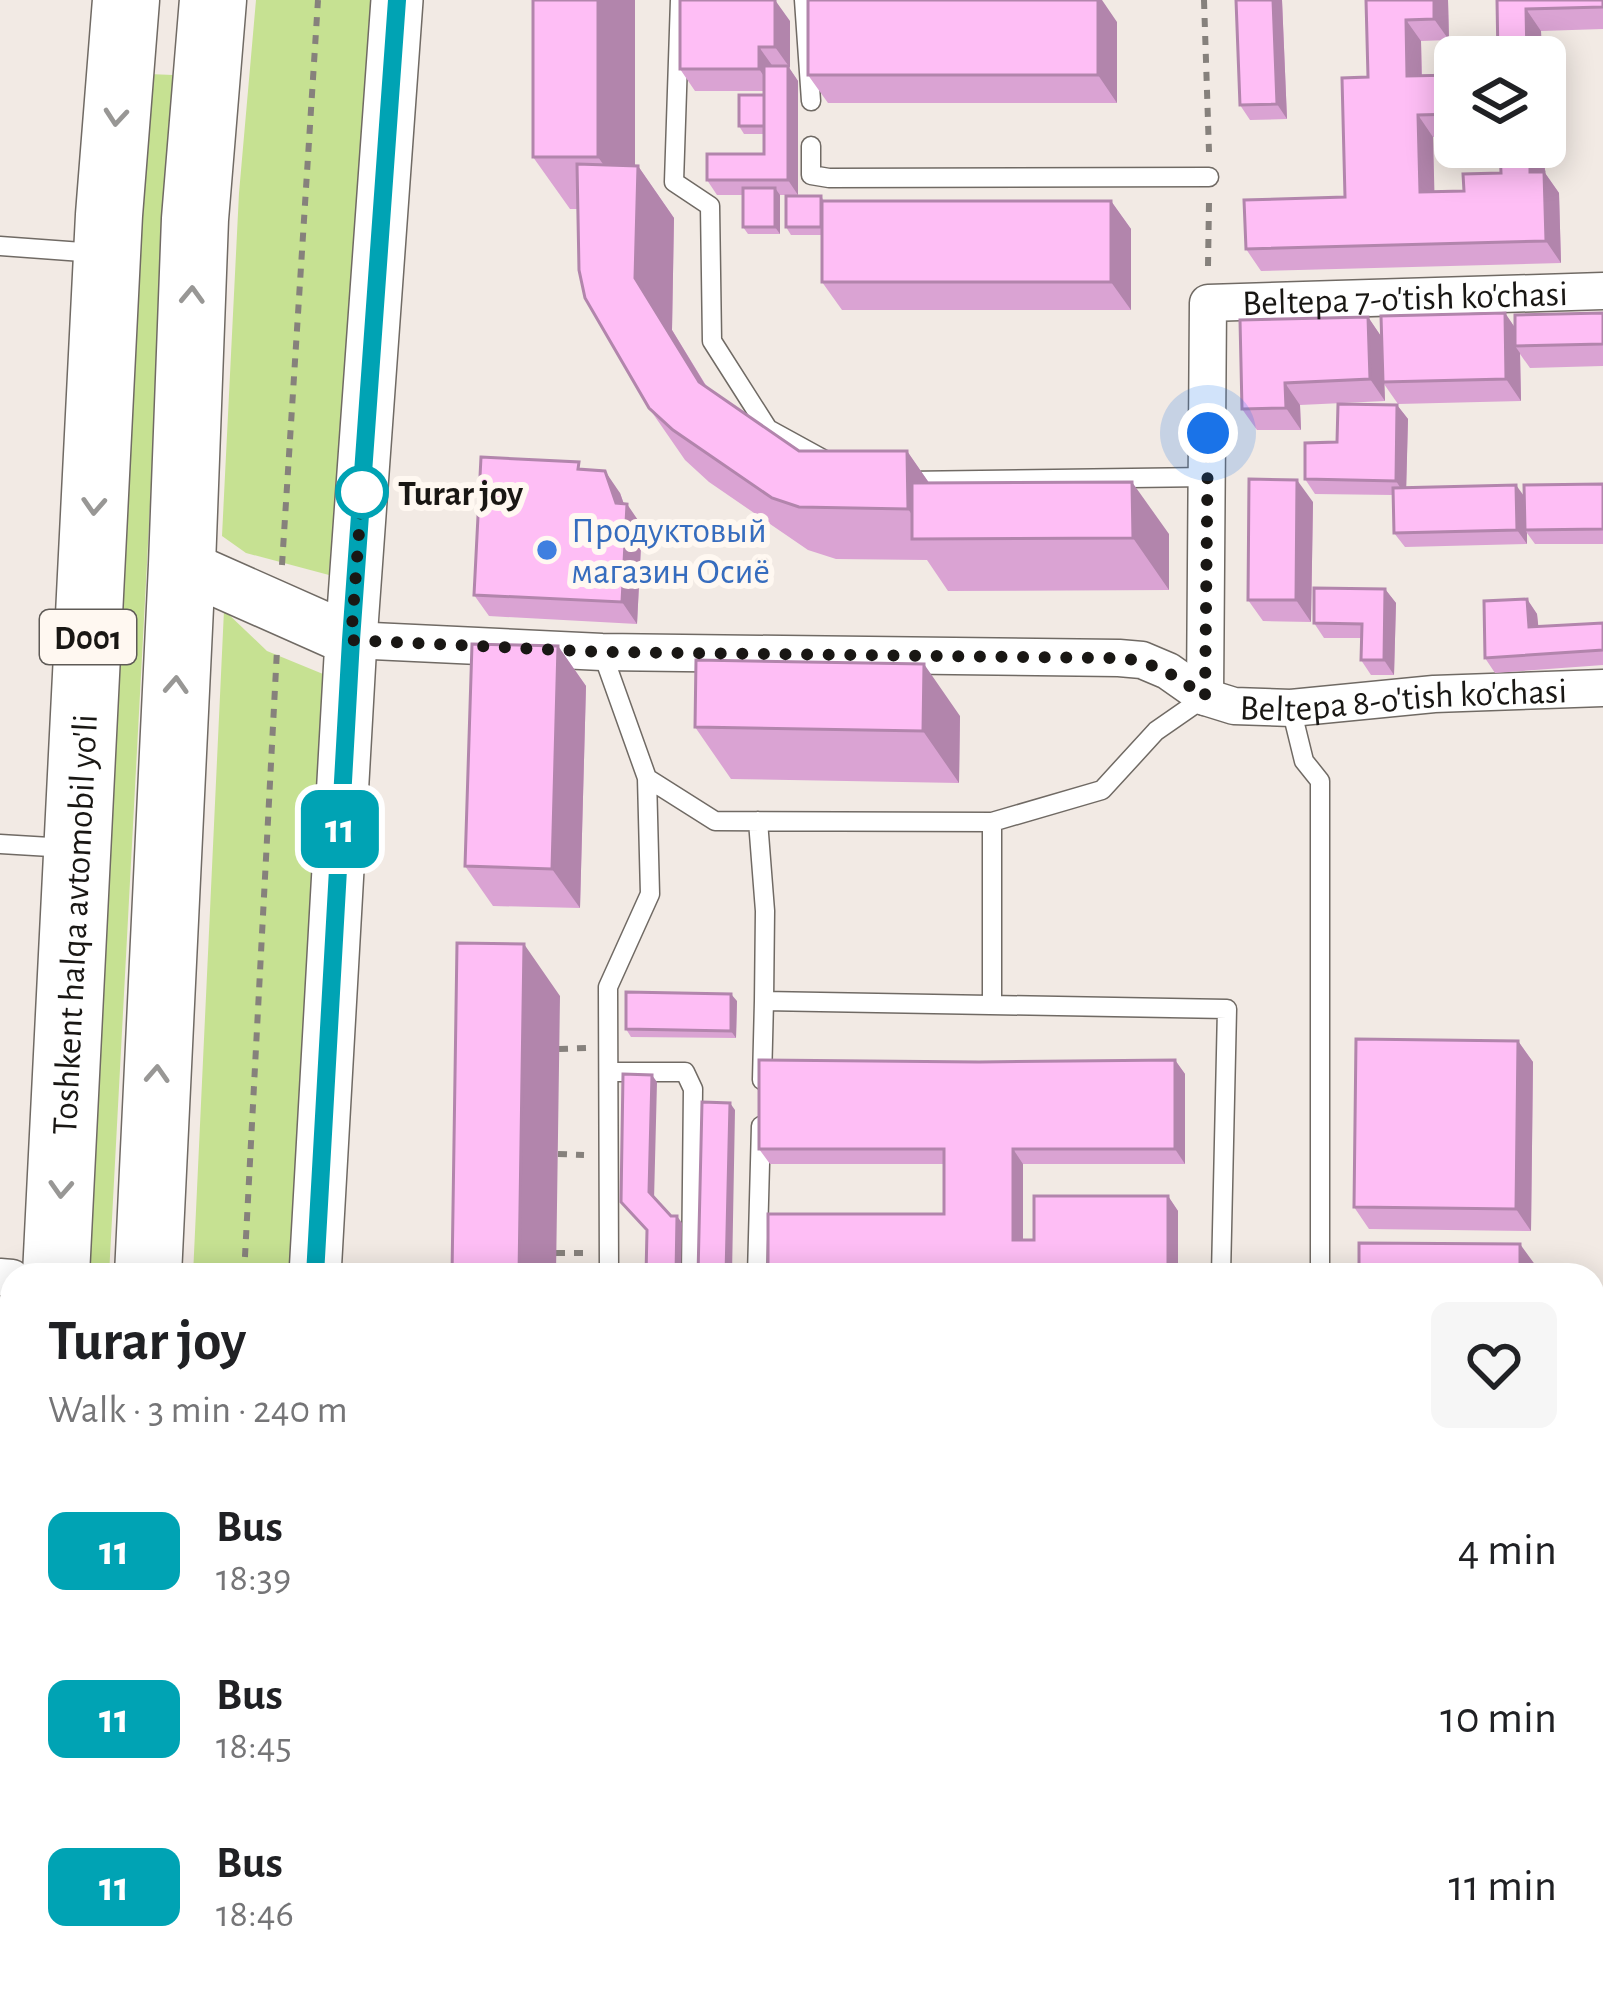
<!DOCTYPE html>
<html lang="en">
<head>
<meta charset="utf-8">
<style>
  :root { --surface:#fff; --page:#f6f6f6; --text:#202124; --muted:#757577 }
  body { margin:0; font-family:"Alegreya Sans",sans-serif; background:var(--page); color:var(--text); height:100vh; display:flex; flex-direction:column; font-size:45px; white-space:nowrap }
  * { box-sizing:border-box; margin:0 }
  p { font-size:39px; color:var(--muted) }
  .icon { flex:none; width:66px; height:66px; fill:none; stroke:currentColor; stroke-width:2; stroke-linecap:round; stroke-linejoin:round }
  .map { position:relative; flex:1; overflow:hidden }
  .drawer { position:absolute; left:0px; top:1263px; width:1605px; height:732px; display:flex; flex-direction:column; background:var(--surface); border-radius:36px 36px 0 0; box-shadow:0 6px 30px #0003 }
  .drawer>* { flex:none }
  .badge { padding:0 24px; border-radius:18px; font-size:42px; line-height:78px }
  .fabs { position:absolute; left:1434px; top:36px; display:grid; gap:24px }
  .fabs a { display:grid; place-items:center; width:132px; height:132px; border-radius:18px; background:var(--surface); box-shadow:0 6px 30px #0003; font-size:60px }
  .you { position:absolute; width:60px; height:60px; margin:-30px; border:9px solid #fff; border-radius:50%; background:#1a73e8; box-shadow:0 0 0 18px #1a73e833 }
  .map>.badge { position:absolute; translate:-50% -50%; box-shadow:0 0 0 6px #fff }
  .round { display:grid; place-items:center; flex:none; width:126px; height:126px; border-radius:18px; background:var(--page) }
  .headline { display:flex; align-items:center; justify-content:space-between; height:204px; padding:0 48px }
  h1 { font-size:57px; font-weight:700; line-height:90px }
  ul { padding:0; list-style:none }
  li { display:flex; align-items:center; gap:36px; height:168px; padding:0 48px }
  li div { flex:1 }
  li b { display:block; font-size:45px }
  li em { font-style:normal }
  li .badge { min-width:132px; font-weight:700; text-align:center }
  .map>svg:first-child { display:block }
  .green { fill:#c6e192 }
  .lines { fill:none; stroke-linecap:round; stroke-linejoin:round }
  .lane-casing { stroke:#706a64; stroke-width:21 }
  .street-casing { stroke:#706a64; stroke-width:39 }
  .secondary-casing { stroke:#706a64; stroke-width:54 }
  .highway-casing { stroke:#706a64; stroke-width:69 }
  .path { stroke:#86817c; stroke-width:6; stroke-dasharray:9 9; stroke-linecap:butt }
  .lane { stroke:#fff; stroke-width:18 }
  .street { stroke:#fff; stroke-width:36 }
  .secondary { stroke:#fff; stroke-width:51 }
  .highway { stroke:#fff; stroke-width:66 }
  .wall { fill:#daa3d3 }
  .shaded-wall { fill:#b285ac }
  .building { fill:#febef5; stroke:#b285ac; stroke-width:3 }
  .oneway { stroke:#989795 }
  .line-casing { stroke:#fff; stroke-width:27 }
  .line { stroke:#00a3b4; stroke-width:18 }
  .walk { stroke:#191714; stroke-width:12; stroke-dasharray:0 21.6 }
  .stop-dot { fill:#fff; stroke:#00a3b4; stroke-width:6 }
  .shop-dot { fill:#3f7fe0; stroke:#fff8f1; stroke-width:4.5 }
  .labels { text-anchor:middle; stroke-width:12; stroke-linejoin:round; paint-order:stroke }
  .shield { fill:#fff8f1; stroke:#5e5a56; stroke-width:3 }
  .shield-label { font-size:33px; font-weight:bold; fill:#191714 }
  .street-label { font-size:36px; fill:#191714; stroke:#fff8f1 }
  .stop-label { font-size:36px; font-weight:bold; fill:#191714; stroke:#fff8f1; text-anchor:start }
  .shop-label { font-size:36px; fill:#366cbe; stroke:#fff8f1; text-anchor:start }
</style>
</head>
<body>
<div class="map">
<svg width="1603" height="1995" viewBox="0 0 1603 1995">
  <rect width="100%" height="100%" fill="#f2eae4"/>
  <path class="green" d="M256 0H373L329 575 246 553 222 536 239 193Z
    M149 74 173 75 109 1275H85Z
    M224 610 267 651 323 674 292 1275H193Z
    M1593 1478H1603V1827H1593Z"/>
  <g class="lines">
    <defs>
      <path id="lane" d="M680 0 674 182 710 206 712 341 768 429 830 463
        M804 0 811 101
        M811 146V175L829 178 1209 177
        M0 246 96 253
        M907 481 1208 477
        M602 652 647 778 650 894 608 987 609 1275
        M1291 708 1304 761 1320 781V1275
        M647 778 715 821 992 822 1102 790 1156 731 1205 697
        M758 821 765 911 764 1001 1227 1009 1221 1275
        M0 844 67 848
        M992 1005V822
        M609 1072H685L693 1089 691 1275
        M762 1080 764 1001
        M757 1275 761 1126
        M1593 1532 1603 1531
        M1593 1713H1603
        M1593 1967H1603
        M1202 1983V1995
        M574 1995V1983"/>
      <g id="street">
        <path id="s1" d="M351 640 602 652 1119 658 1142 660 1168 671 1205 697 1234 706 1291 708 1434 694 1603 688"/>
        <path id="s2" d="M1205 697 1208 303 1603 291"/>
        <path d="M0 1277 12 1278"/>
      </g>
      <path id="secondary" d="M182 565 351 640
        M315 1275 351 640 397 0
        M275 1995 276 1983"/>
      <g id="highway">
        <path id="s3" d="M56 1275 109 215 126 0"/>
        <path d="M148 1275 182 565 195 219 213 0"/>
        <path d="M21 1995 22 1983"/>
        <path d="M113 1995 114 1983"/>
      </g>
    </defs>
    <use href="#lane" class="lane-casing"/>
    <use href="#street" class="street-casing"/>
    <use href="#secondary" class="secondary-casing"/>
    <use href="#highway" class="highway-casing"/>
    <path class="path" d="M1204 0 1209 152
      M1208 266 1209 202
      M282 565 318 0
      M559 1049 586 1048
      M558 1154 584 1155
      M556 1253H583
      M244 1275 277 650
      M207 1995V1983"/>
    <use href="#lane" class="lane"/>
    <use href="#street" class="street"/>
    <use href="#secondary" class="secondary"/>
    <use href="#highway" class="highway"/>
  </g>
  <path class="wall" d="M635 0V166H638L674 218 672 330 707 387 799 451H907L929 483 1169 534V590L948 591 927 560 836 559 808 550 709 482 685 460 649 408 578 209H570L533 157Z
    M1236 0H1282L1287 119 1250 120 1240 105Z
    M1366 0H1448L1449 40 1421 41 1422 76 1455 75V136L1433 137 1434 192 1464 191 1501 173 1500 147H1544L1545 173 1559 193 1561 263 1261 271 1246 249 1345 197 1368 77Z
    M1497 0H1603V29L1541 31 1542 57H1498Z
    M790 21 789 68 798 81V195H780V234H748L743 227V195H717L707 180 764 154V134H744L739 126 764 95V91H695L680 69Z
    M1117 22V103H828L808 75Z
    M821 196 824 201H1111L1131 229V310H842L822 282V235H791L786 227Z
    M1505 313 1515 328 1603 313V366L1530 368 1520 354 1521 401 1398 404 1384 384 1385 401 1300 405 1301 430H1257L1242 409 1368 317 1382 338Z
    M1397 405 1408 419 1406 488 1524 497 1603 484V544H1535L1527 533V544L1405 547 1394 533 1393 495 1315 494 1305 479 1337 442Z
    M584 470 620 493 624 504 642 526 637 624 489 616 474 595Z
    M1313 502 1311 622 1263 621 1248 600Z
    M1385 589 1396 603 1394 675H1371L1361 660 1362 638H1324L1314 623Z
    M1527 599 1537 614 1538 626 1603 623V665L1495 673 1485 658Z
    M558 646 586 686 580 908 493 906 465 866Z
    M960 716 959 783 731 779 695 727Z
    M737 1001 736 1038 631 1037 626 1029Z
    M1518 1041 1533 1062 1531 1231 1369 1229 1354 1207Z
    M1175 1060 1185 1074V1164H1023V1240H1034L1168 1196 1178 1211V1275H768L944 1214V1164H770L759 1149 979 1062Z
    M1593 1544H1603V1676H1593Z
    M1593 1807H1603V1935H1593Z
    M623 1983H1100V1995H632Z"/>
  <path class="shaded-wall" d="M598 0H635V209L598 157Z
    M775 0 790 21V68L775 47Z
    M1098 0H1102L1117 22V103L1098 75Z
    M1273 0H1282L1287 119 1277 104Z
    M1434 0H1448L1449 40 1434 19Z
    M1526 9 1541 31 1542 57H1527Z
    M1406 20 1421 41 1422 98 1407 76Z
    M759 47 774 68V91L759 69Z
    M788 66 798 81V195L788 180Z
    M1418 115 1433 137 1435 214 1420 192Z
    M1530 147H1544L1545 173 1559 193 1561 263 1546 241 1530 172Z
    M638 166 674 218 672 330 735 434 699 382 635 278Z
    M775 188 780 195V234L775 227Z
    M1111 201 1131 229V310L1111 282Z
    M1505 313 1520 335 1515 346 1520 353 1521 401 1506 379Z
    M1368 317 1383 339 1385 401 1370 379Z
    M1285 383 1300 405 1301 430 1286 408Z
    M1397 405 1408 419 1406 496 1396 481Z
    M907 451 943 503 929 539 908 509Z
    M605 471 620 493 627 513V504L642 526 637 624 622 602 616 503Z
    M1297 480 1313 502 1311 622 1296 600Z
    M1132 482 1169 534V590L1133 538Z
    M1516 485 1527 500 1525 530 1527 533V544L1517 530Z
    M1385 589 1396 603 1394 675 1384 660Z
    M1527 599 1537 614 1540 641 1529 627Z
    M558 646 586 686 580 908 552 869Z
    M924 664 960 716 959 783 923 731Z
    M524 944 560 996 556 1275H519Z
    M731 994 737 1001 736 1038 731 1031Z
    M1518 1041 1533 1062 1531 1231 1516 1209Z
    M1175 1060 1185 1074V1164L1175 1149Z
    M652 1075 657 1082 654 1200 649 1192Z
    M730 1103 735 1110 732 1275H726Z
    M1013 1149 1023 1164V1255L1013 1240Z
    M1168 1196 1178 1211V1275H1168Z
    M677 1216 682 1223 681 1275H676Z
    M1520 1244 1536 1266 1535 1275H1520Z
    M466 1983H476V1995H466Z
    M539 1983H549V1995H539Z
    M1080 1983H1100V1995H1080Z
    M1320 1983H1340V1995H1320Z"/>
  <path class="building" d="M533 0H598V157H533Z
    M680 0H775V47H759V69H680Z
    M808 0H1098V75H808Z
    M1236 0H1273L1277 104 1240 105Z
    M1366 0H1434V19L1406 20 1407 76 1455 75V114L1418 115 1420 192 1464 191 1463 174 1501 173 1500 147H1530V172H1544L1546 241 1246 249 1244 200 1345 197 1342 78 1368 77Z
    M1497 0H1603V7L1526 9 1527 57H1498Z
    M764 66H788V180H707V154H764Z
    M739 95H764V126H739Z
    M577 164 638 166 635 278 699 382 799 451H907L908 509 799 507 772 498 673 430 649 408 585 298 579 270Z
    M743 188H775V227H743Z
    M786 196H821V227H786Z
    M822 201H1111V282H822Z
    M1505 313 1506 379 1383 382 1381 316Z
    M1603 313V344L1515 346V315Z
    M1368 317 1370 379 1285 383 1286 408 1242 409 1240 320Z
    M1338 404 1397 405 1396 481 1305 479V443L1337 442Z
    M481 457 579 462 578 469 605 471 616 503 627 504 622 602 474 595Z
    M1249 479 1297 480 1296 600H1248Z
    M1132 482 1133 538 912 539V483Z
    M1603 484V529L1525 530 1524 485Z
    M1516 485 1517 530 1394 533 1393 488Z
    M1314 588 1385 589 1384 660H1361L1362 624 1314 623Z
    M1527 599 1529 627 1603 623V650L1485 658 1484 601Z
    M472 644 558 646 552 869 465 866Z
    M696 660 924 664 923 731 695 727Z
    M457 943 524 944 519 1275H452Z
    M626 992 731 994V1031L626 1029Z
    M1356 1039 1518 1041 1516 1209 1354 1207Z
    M759 1060 979 1062 1175 1060V1149H1013V1240H1034V1196H1168V1275H768V1214H944V1149H759Z
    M623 1074 652 1075 649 1192 671 1216H677L676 1275H646L647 1230 621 1202Z
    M702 1102 730 1103 726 1275H698Z
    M1359 1243 1520 1244V1275H1359Z
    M1593 1544H1603V1648H1593Z
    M1593 1807H1603V1883H1593Z
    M410 1983H466V1995H410Z
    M494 1983H539V1995H494Z
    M841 1983H1080V1995H841Z
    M1234 1983H1320V1995H1234Z"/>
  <defs><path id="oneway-chevron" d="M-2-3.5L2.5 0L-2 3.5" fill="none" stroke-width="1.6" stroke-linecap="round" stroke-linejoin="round" transform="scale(3)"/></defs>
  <g class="oneway">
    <use href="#oneway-chevron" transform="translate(116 117) rotate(95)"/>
    <use href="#oneway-chevron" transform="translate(192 295) rotate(-88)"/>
    <use href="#oneway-chevron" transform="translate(94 506) rotate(93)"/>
    <use href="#oneway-chevron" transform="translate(176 685) rotate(-87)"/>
    <use href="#oneway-chevron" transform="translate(157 1074) rotate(-87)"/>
    <use href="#oneway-chevron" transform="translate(61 1189) rotate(93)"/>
  </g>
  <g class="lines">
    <defs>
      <path id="line" d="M315 1275 351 640 397 0"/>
    </defs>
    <use href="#line" class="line-casing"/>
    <use href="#line" class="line"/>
    <path class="walk" d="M362 492 351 640 602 652 1119 658C1154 661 1177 677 1205 697L1208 433"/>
  </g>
  <circle class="stop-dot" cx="362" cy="492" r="24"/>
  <circle class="shop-dot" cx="547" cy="550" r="12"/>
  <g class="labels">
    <rect class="shield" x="40" y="610" width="96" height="54" rx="9"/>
    <g class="shield-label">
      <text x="88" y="649">D001</text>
    </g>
    <g class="street-label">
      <text dy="13" stroke="none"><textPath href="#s2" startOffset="591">Beltepa 7-o'tish ko'chasi</textPath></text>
      <text dy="13" stroke="none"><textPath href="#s1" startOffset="1065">Beltepa 8-o'tish ko'chasi</textPath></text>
      <text dy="13" stroke="none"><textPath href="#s3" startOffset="351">Toshkent halqa avtomobil yo'li</textPath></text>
    </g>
    <g class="stop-label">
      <text x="398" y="505">Turar joy</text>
    </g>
    <g class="shop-label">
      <text x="571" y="542">Продуктовый<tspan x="571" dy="41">магазин Осиё</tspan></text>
    </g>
  </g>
</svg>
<div class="fabs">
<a><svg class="icon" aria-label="layers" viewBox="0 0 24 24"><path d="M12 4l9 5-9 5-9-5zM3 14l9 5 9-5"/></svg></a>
</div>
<div class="you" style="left:1208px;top:433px"></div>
<b class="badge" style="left:340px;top:829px;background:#00a3b4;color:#fff">11</b>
<section class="drawer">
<div class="headline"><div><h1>Turar joy</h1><p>Walk · 3 min · 240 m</p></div><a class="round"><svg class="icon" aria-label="heart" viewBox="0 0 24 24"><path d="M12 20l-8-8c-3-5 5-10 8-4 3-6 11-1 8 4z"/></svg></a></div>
<ul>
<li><span class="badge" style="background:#00a3b4;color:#fff">11</span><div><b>Bus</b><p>18:39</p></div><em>4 min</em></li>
<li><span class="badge" style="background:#00a3b4;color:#fff">11</span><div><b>Bus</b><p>18:45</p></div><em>10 min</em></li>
<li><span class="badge" style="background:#00a3b4;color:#fff">11</span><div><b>Bus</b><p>18:46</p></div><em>11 min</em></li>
</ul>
</section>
</div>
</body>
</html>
